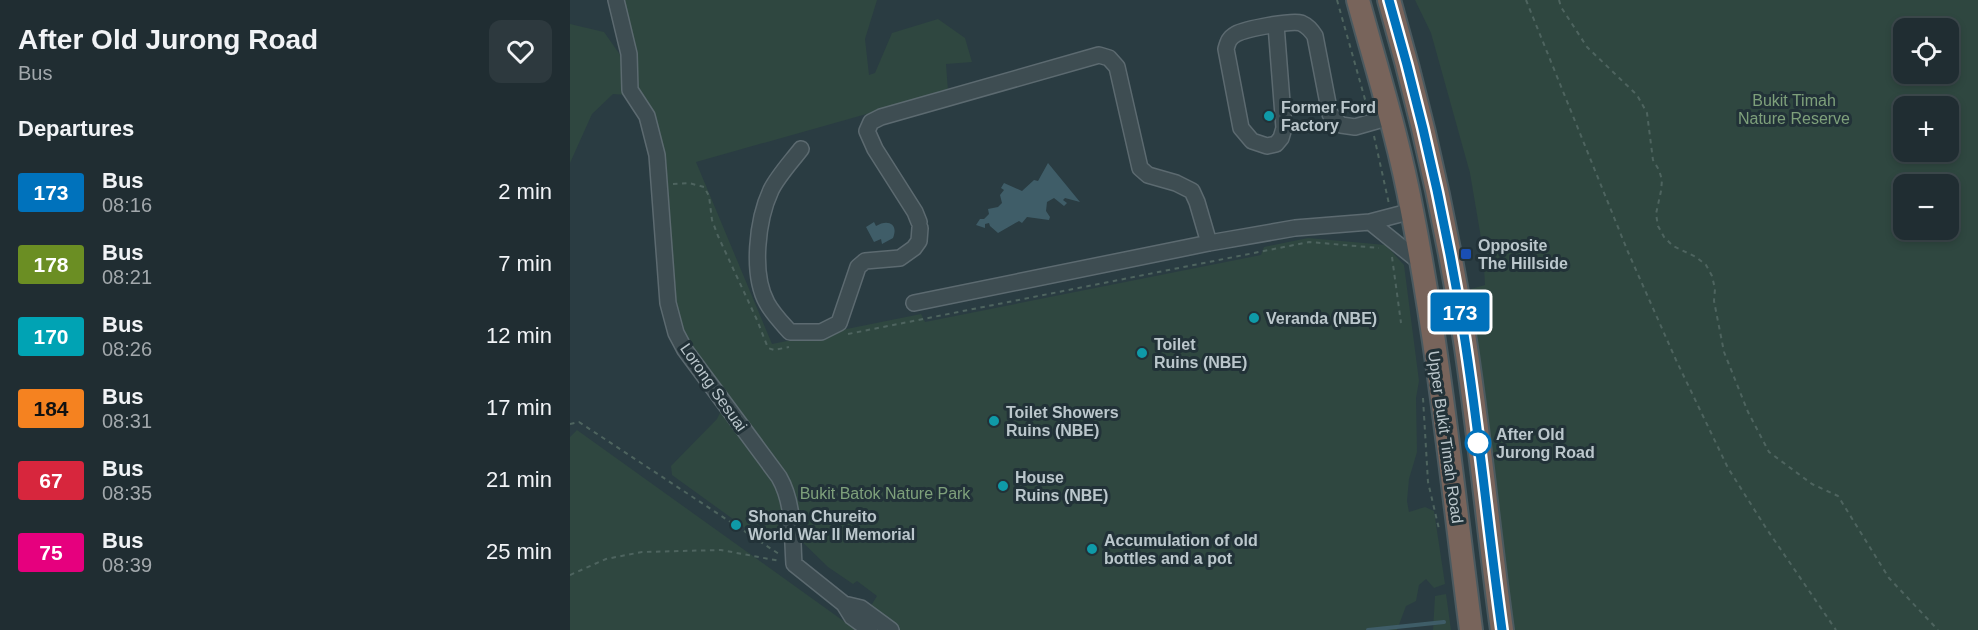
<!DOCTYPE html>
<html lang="en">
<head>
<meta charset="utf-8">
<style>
  :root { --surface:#202d32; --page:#2d393e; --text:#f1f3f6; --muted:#a2a8ac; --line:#3d494d }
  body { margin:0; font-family:Arial,sans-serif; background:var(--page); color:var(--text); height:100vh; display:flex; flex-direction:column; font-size:22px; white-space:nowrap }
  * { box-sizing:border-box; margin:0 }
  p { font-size:20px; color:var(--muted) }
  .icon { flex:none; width:33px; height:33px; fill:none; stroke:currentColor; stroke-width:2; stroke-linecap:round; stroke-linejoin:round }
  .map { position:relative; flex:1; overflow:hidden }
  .panel { display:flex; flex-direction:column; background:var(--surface); width:570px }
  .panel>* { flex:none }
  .badge { padding:0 12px; border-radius:4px; font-size:21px; line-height:39px }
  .controls { position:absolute; left:1323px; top:18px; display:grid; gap:12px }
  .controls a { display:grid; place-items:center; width:66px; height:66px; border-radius:12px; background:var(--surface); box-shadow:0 3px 9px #0003,0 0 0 2px var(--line); font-size:30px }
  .map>.badge { position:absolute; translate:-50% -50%; box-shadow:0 0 0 3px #fff }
  h2 { padding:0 18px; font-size:22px; line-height:54px }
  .round { display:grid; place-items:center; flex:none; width:63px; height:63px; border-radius:12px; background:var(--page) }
  .head { display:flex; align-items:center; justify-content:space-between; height:102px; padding:0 18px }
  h1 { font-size:28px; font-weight:700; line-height:45px }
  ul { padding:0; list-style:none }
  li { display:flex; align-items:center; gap:18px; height:72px; padding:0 18px }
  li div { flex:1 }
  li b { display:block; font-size:22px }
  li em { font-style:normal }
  li .badge { min-width:66px; font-weight:700; text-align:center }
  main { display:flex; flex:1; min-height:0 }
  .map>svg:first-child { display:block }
  .green { fill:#2f4740; fill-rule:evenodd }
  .water { fill:#3f5d68 }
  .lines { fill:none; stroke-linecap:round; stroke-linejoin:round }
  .stream { stroke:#3f5d68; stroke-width:4 }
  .minor-casing { stroke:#5c6a70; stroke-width:18 }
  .highway-casing { stroke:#4b5a60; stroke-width:26 }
  .path { stroke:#4e645f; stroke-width:2; stroke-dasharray:4.5 4.5; stroke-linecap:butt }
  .minor { stroke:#3e4d52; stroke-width:15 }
  .highway { stroke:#78645b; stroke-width:22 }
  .line-casing { stroke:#fff; stroke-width:14 }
  .line { stroke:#0072bc; stroke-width:9 }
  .culture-dot { fill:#0f9aa8; stroke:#223238; stroke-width:2 }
  .transit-dot { fill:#1a4fb4; stroke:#223238; stroke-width:2 }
  .stop-dot { fill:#fff; stroke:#0072bc; stroke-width:3 }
  .labels { text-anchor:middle; stroke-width:6; stroke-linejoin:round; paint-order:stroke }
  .park-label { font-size:16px; fill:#7ea07b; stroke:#223238 }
  .poi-label { font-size:16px; font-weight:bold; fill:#bbc7cc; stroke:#223238; text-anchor:start }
  .street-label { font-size:16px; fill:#bbc7cc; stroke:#223238 }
  .stop-label { font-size:16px; font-weight:bold; fill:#bbc7cc; stroke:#223238; text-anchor:start }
</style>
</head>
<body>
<main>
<section class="panel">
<div class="head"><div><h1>After Old Jurong Road</h1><p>Bus</p></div><a class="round"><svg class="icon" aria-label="heart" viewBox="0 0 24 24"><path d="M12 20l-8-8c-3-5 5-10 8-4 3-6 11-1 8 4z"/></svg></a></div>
<h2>Departures</h2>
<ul>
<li><span class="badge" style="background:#0072bc;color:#fff">173</span><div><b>Bus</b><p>08:16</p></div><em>2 min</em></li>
<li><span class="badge" style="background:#6b8e23;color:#fff">178</span><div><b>Bus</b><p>08:21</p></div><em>7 min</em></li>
<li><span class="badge" style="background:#00a3b4;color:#fff">170</span><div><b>Bus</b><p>08:26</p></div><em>12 min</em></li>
<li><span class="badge" style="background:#f58220;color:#111">184</span><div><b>Bus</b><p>08:31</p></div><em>17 min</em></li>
<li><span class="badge" style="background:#d7263d;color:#fff">67</span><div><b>Bus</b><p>08:35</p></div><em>21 min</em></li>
<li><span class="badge" style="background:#e6007e;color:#fff">75</span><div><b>Bus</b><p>08:39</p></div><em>25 min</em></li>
</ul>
</section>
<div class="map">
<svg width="1408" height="630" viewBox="0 0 1408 630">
  <rect width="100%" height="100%" fill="#2a3c42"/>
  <path class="green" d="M38 0H307L295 39 299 75 305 73 322 33 368 19 395 38 402 62 376 64 378 91 126 162 202 344 351 314 355 322 691 255 694 247 738 238 816 245 834 265 849 381 846 398 847 452 839 479 837 501 839 512 855 507 864 511 875 584 864 588 856 579 849 585 846 601 836 606 827 630H313L294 617 307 596 287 581 283 584 258 567 221 531 207 539 185 535 102 475 101 466 147 419 156 401 119 345 105 305 96 161 87 127 58 95 43 94 22 114 0 163V24L34 32 65 76Z
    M845 0H1408V630H943L901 289 915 285 913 250 900 173 861 33ZM1334 28H1378V74H1334ZM1334 106H1378V152H1334ZM1334 184H1378V230H1334Z
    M7 430 286 630H0V437Z
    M876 594 881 630H863L865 596Z"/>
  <path class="water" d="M478 163 510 202 495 198 493 200 497 203 494 206 484 198 477 202 476 211 480 217 479 220 457 217 452 223 449 221 428 233 420 226 419 223 415 224V228L406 225 410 219H414L419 214 418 209 428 207 432 203 430 195 434 190 431 188 434 183 452 191 464 180 468 181Z
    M304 222 306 226C317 219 329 223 323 238L312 244 311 239 304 242 296 227Z"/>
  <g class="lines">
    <path class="stream" d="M798 630 874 622"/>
    <defs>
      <path id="minor" d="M46 0 59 54 60 90 77 116 87 155 98 303 106 333 115 350 209 477C224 503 222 534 224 564L274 604 282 617 300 630
        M706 25 714 128 711 138 706 144 697 146 682 141 671 128 656 49C658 42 659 38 666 34 675 29 722 20 731 23 738 26 741 30 745 36L760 114 771 125 785 127 820 117
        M231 149C221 162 208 176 201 190 187 220 181 274 197 303 203 314 212 323 220 332H251L269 323 288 267 295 261 330 258 344 248 349 241 350 228
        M349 222 345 212 305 149 297 131 301 122 311 117 529 55 539 58 547 67 570 168 578 175 606 183 622 191 627 202 639 243
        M800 222 851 263
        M344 303 639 243 725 228 800 222 842 211
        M274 604 291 608 321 630"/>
      <path id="highway" d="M788 0C807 70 829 140 842 211 869 350 883 490 901 630
        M819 0C850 107 875 217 893 328 909 428 918 529 932 630"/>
    </defs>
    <use href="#minor" class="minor-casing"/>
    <use href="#highway" class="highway-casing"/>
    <path class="path" d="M767 0 798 110
      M956 0 1058 252 1106 360 1158 468 1196 528 1266 630
      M989 0 991 7 1017 47 1067 95 1077 113 1083 160 1089 170 1092 180 1091 191 1086 214 1088 226 1094 237 1103 246 1126 257 1136 265 1142 276 1145 289 1144 301 1154 352 1178 412 1199 452 1242 484 1268 496 1319 578 1368 630
      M804 136 819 204
      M103 184 119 183 134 187 139 196 142 220 148 236 187 320 198 348 204 350 219 347
      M822 257 831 323
      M278 334 739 242 809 248
      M853 398 858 482 869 529
      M0 424 9 422 209 554
      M0 575 36 559 72 552 151 550 210 561"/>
    <use href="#minor" class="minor"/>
    <use href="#highway" class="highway"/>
  </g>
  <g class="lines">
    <defs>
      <path id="line" d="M819 0C850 107 875 217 893 328 909 428 918 529 932 630"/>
    </defs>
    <use href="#line" class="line-casing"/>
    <use href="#line" class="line"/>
  </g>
  <g class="culture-dot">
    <circle cx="699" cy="116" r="6"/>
    <circle cx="684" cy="318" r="6"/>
    <circle cx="572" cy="353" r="6"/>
    <circle cx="424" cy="421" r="6"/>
    <circle cx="433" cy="486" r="6"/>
    <circle cx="166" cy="525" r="6"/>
    <circle cx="522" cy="549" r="6"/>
  </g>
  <rect class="transit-dot" x="890" y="248" width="12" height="12" rx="3"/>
  <circle class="stop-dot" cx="908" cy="443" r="12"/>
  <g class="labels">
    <g class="park-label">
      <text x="1224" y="106">Bukit Timah<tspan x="1224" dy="18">Nature Reserve</tspan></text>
      <text x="315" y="499">Bukit Batok Nature Park</text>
    </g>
    <g class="poi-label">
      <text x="711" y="113">Former Ford<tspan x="711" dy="18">Factory</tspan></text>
      <text x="908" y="251">Opposite<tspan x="908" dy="18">The Hillside</tspan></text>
      <text x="696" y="324">Veranda (NBE)</text>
      <text x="584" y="350">Toilet<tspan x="584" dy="18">Ruins (NBE)</tspan></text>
      <text x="436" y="418">Toilet Showers<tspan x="436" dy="18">Ruins (NBE)</tspan></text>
      <text x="445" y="483">House<tspan x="445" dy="18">Ruins (NBE)</tspan></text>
      <text x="178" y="522">Shonan Chureito<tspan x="178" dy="18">World War II Memorial</tspan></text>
      <text x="534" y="546">Accumulation of old<tspan x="534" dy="18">bottles and a pot</tspan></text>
    </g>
    <g class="street-label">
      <text transform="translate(144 387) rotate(55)" y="6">Lorong Sesuai</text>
      <text transform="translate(876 437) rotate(82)" y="6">Upper Bukit Timah Road</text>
    </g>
    <g class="stop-label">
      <text x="926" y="440">After Old<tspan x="926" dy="18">Jurong Road</tspan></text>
    </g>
  </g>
</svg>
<div class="controls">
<a><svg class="icon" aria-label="locate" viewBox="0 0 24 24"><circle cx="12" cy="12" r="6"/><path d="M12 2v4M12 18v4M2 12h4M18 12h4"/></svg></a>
<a>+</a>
<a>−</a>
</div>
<b class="badge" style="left:890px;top:312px;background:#0072bc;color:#fff">173</b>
</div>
</main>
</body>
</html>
